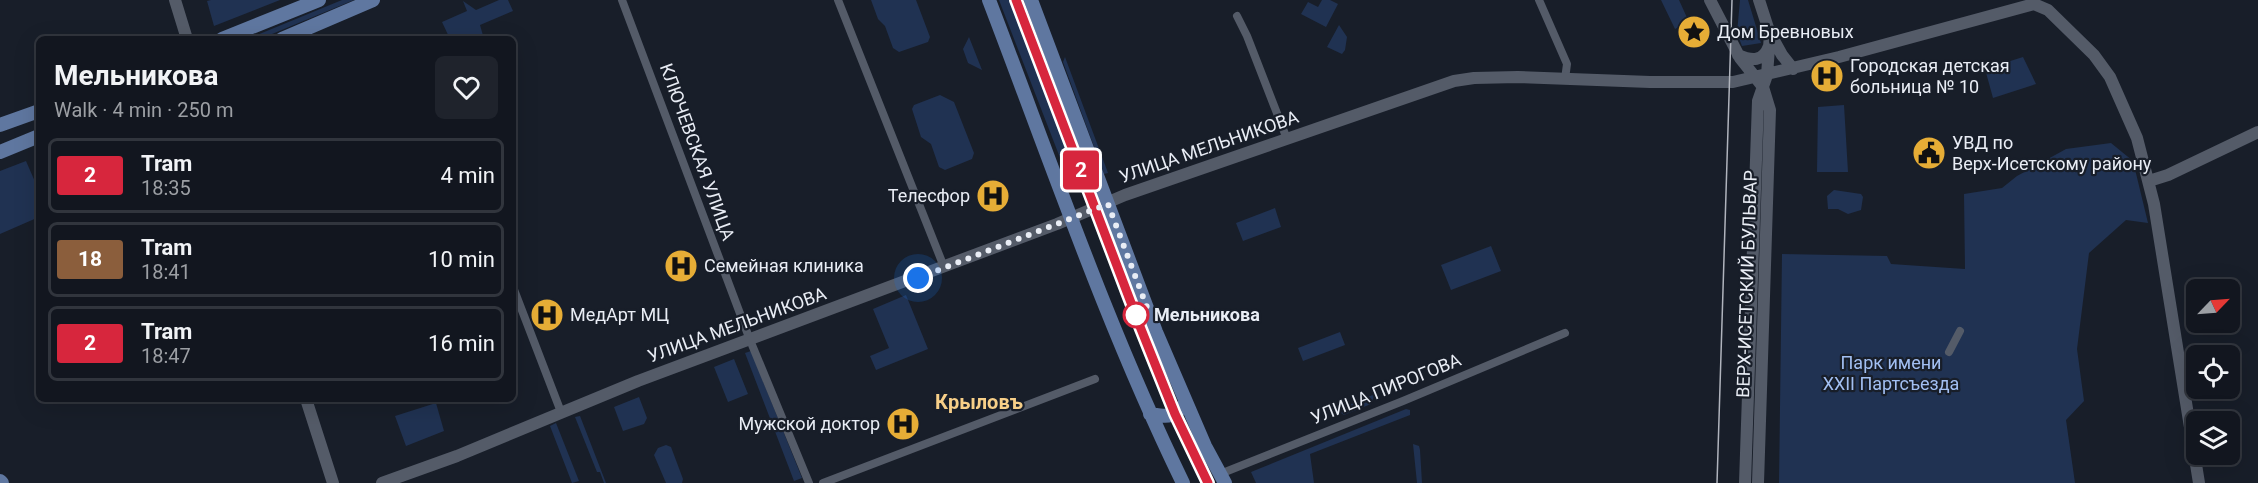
<!DOCTYPE html>
<html lang="en">
<head>
<meta charset="utf-8">
<style>
  :root { --surface:#12161f; --page:#1f232c; --text:#f1f3f6; --muted:#9c9fa4; --line:#31353d }
  body { margin:0; font-family:Roboto,sans-serif; background:var(--page); color:var(--text); height:100vh; display:flex; flex-direction:column; font-size:22px; white-space:nowrap }
  * { box-sizing:border-box; margin:0 }
  p { font-size:20px; color:var(--muted) }
  .icon { flex:none; width:33px; height:33px; fill:none; stroke:currentColor; stroke-width:2; stroke-linecap:round; stroke-linejoin:round }
  .map { position:relative; flex:1; overflow:hidden }
  .panel { position:absolute; left:36px; top:36px; width:480px; height:366px; display:flex; flex-direction:column; background:var(--surface); border-radius:9px; box-shadow:0 6px 24px #0002,0 0 0 2px var(--line) }
  .panel>* { flex:none }
  .badge { padding:0 12px; border-radius:4px; font-size:21px; line-height:39px }
  .needle { width:39px; rotate:65deg }
  .buttons { position:absolute; left:2186px; top:279px; display:grid; gap:12px }
  .buttons a { display:grid; place-items:center; width:54px; height:54px; border-radius:9px; background:var(--surface); box-shadow:0 6px 24px #0002,0 0 0 2px var(--line); font-size:30px }
  .you { position:absolute; width:30px; height:30px; margin:-15px; border:4px solid #fff; border-radius:50%; background:#1a73e8; box-shadow:0 0 0 9px #1a73e833 }
  .map>.badge { position:absolute; translate:-50% -50%; box-shadow:0 0 0 3px #fff }
  .round { display:grid; place-items:center; flex:none; width:63px; height:63px; border-radius:9px; background:var(--page) }
  .overview { display:flex; align-items:center; justify-content:space-between; height:102px; padding:0 18px }
  h1 { font-size:28px; font-weight:700; line-height:45px }
  ul { padding:0; list-style:none }
  li { display:flex; align-items:center; gap:18px; height:75px; margin:0 12px 9px; padding:0 6px; border:3px solid var(--line); border-radius:9px }
  li div { flex:1 }
  li b { display:block; font-size:22px }
  li em { font-style:normal }
  li .badge { min-width:66px; font-weight:700; text-align:center }
  .map>svg:first-child { display:block }
  .green { fill:#203252 }
  .lines { fill:none; stroke-linecap:round; stroke-linejoin:round }
  .street { stroke:#545b68; stroke-width:8 }
  .secondary { stroke:#545b68; stroke-width:12 }
  .primary { stroke:#5f77a0; stroke-width:14 }
  .tram { stroke:#b0b4bd; stroke-width:1.5 }
  .line-casing { stroke:#fff; stroke-width:14 }
  .line { stroke:#d7263d; stroke-width:9 }
  .walk { stroke:#e9edf5; stroke-width:6; stroke-dasharray:0 10.8 }
  .stop-dot { fill:#fff; stroke:#d7263d; stroke-width:3 }
  .labels { text-anchor:middle; stroke-width:4.5; stroke-linejoin:round; paint-order:stroke }
  .poi-label { font-size:18px; fill:#e9edf5; stroke:#181e29; text-anchor:start }
  .street-label { font-size:18px; fill:#e9edf5; stroke:#181e29 }
  .stop-label { font-size:18px; font-weight:bold; fill:#e9edf5; stroke:#181e29; text-anchor:start }
  .park-label { font-size:18px; fill:#a2bff2; stroke:#181e29 }
  .neighbourhood-label { font-size:20px; font-weight:bold; fill:#f7cf88; stroke:#181e29 }
</style>
</head>
<body>
<div class="map">
<svg width="2258" height="483" viewBox="0 0 2258 483">
  <rect width="100%" height="100%" fill="#181e29"/>
  <path class="green" d="M211 0H280L214 26 207 1Z
    M342 0H354L260 39H247Z
    M499 0H508L513 11 480 25 484 39H450L442 22 467 11 463 1 476 10Z
    M871 0H916L930 37 928 42 899 52 893 48 885 26 878 19Z
    M999 0H1025L1090 171V177L1073 183 1069 181Z
    M1322 0H1330L1338 4 1326 27 1301 14 1308 2 1318 7Z
    M1661 0H1679L1689 22 1675 29Z
    M1740 0H1748L1761 43 1742 46 1737 33Z
    M1339 25 1347 37 1345 50 1342 54 1327 47Z
    M969 37 982 70 968 63 963 49Z
    M1065 57 1108 173 1104 174 1063 62Z
    M2023 57 2036 84 1993 98 1985 69Z
    M940 95 954 102 974 153 972 159 945 170 939 167 931 144 921 137 912 109 914 105Z
    M1844 105 1848 172H1817L1818 107Z
    M2111 143 2133 161 2148 223 2126 220 2089 253 2077 349 2084 401 2066 420 2075 483H1779L1782 254 1887 256 1891 264 1965 269 1964 194 2002 188 2017 176 2066 149Z
    M26 161 39 191V217L0 234V171Z
    M1834 190 1861 194 1863 197 1861 210 1848 214 1838 209H1828L1827 196Z
    M1275 208 1281 227 1243 241 1236 223Z
    M1491 246 1501 271 1451 290 1441 265Z
    M906 295 928 349 876 370 870 356 889 348 873 309Z
    M1340 332 1345 345 1303 361 1298 348Z
    M751 351 802 478 794 481 745 353Z
    M734 359 748 394 728 402 714 367Z
    M1375 394 1371 404 1344 415 1341 413 1344 407Z
    M639 397 647 418 644 424 623 431 614 407Z
    M436 403 444 431 406 446 395 416Z
    M1406 409 1410 410V415L1310 454 1314 483H1256L1251 472Z
    M580 416 606 483H604L600 472H597L575 417Z
    M556 423 579 481 572 483 550 426Z
    M1413 444 1419 446 1420 450 1422 483H1417Z
    M666 445 671 447 683 479 682 483H666L654 455 658 448Z"/>
  <g class="lines">
    <path class="street" d="M622 0 750 340 809 483
      M838 0 944 267
      M1539 0 1567 64 1565 79
      M1237 16 1247 36 1287 139
      M513 287 561 412
      M1949 352 1960 331
      M1220 474 1403 401 1565 333
      M823 483 1095 379"/>
    <path class="secondary" d="M175 0 187 39
      M1710 0 1740 58 1763 87 1770 110 1758 483
      M1771 35 1782 55 1793 69
      M1738 55C1752 61 1763 62 1769 46
      M2149 181 2168 175 2258 132
      M306 399 333 483
      M382 483 457 456 638 381 1057 224 1125 195 1454 81 1474 78 1518 77 1650 82H1733L1839 57 2034 4 2048 10 2094 55 2110 77 2137 138 2154 204 2199 483
      M1745 483 1758 101 1767 75 1770 34 1759 0"/>
    <path class="primary" d="M989 0C1051 162 1107 327 1183 483
      M1031 0 1156 332 1205 446 1225 483
      M222 39 319 0
      M282 39 373 0
      M0 125 39 111
      M0 152 39 136
      M1150 414C1170 417 1172 418 1186 403
      M0 481 2 483"/>
    <path class="tram" d="M1016 0 1141 329 1175 414 1208 483
      M1717 483 1732 0"/>
  </g>
  <g class="lines">
    <defs>
      <path id="line" d="M1016 0 1141 329 1175 414 1208 483"/>
    </defs>
    <use href="#line" class="line-casing"/>
    <use href="#line" class="line"/>
    <path class="walk" d="M918 278 1108 204 1148 310 1136 315"/>
  </g>
  <defs>
    <symbol id="sight-disc" viewBox="-11 -11 22 22"><circle r="9.5" fill="#e6ad36" stroke="#181e29"/><path d="M0-6L1.8-2.2L6-1.7L2.9 1.2L3.7 5.4L0 3.3L-3.7 5.4L-2.9 1.2L-6-1.7L-1.8-2.2Z" fill="#111"/></symbol>
    <symbol id="hospital-disc" viewBox="-11 -11 22 22"><circle r="9.5" fill="#e6ad36" stroke="#181e29"/><path d="M-5-5h3v3.5h4V-5h3V5h-3V1.5h-4V5h-3Z" fill="#111"/></symbol>
    <symbol id="civic-disc" viewBox="-11 -11 22 22"><circle r="9.5" fill="#e6ad36" stroke="#181e29"/><path d="M-.6-6.5H3V-4.5H.6V-3L4-1V1h2V6H-6V1h2V-1L-.6-3ZM-1.2 2.5V6h2.4V2.5Z" fill="#111"/></symbol>
  </defs>
  <g fill-rule="evenodd">
    <use href="#sight-disc" x="1675" y="13" width="38" height="38"/>
    <use href="#hospital-disc" x="1808" y="57" width="38" height="38"/>
    <use href="#civic-disc" x="1910" y="134" width="38" height="38"/>
    <use href="#hospital-disc" x="974" y="177" width="38" height="38"/>
    <use href="#hospital-disc" x="662" y="247" width="38" height="38"/>
    <use href="#hospital-disc" x="528" y="296" width="38" height="38"/>
    <use href="#hospital-disc" x="884" y="405" width="38" height="38"/>
  </g>
  <circle class="stop-dot" cx="1136" cy="315" r="12"/>
  <g class="labels">
    <g class="poi-label">
      <text x="1717" y="38">Дом Бревновых</text>
      <text x="1850" y="72">Городская детская<tspan x="1850" dy="21">больница № 10</tspan></text>
      <text x="1952" y="149">УВД по<tspan x="1952" dy="21">Верх-Исетскому району</tspan></text>
      <text x="970" y="202" text-anchor="end">Телесфор</text>
      <text x="704" y="272">Семейная клиника</text>
      <text x="570" y="321">МедАрт МЦ</text>
      <text x="880" y="430" text-anchor="end">Мужской доктор</text>
    </g>
    <g class="street-label">
      <text transform="translate(1209 147) rotate(-19)" y="6">УЛИЦА МЕЛЬНИКОВА</text>
      <text transform="translate(697 152) rotate(70)" y="6">КЛЮЧЕВСКАЯ УЛИЦА</text>
      <text transform="translate(1747 284) rotate(-88)" y="6">ВЕРХ-ИСЕТСКИЙ БУЛЬВАР</text>
      <text transform="translate(737 325) rotate(-20)" y="6">УЛИЦА МЕЛЬНИКОВА</text>
      <text transform="translate(1386 389) rotate(-22)" y="6">УЛИЦА ПИРОГОВА</text>
    </g>
    <g class="stop-label">
      <text x="1154" y="321">Мельникова</text>
    </g>
    <g class="park-label">
      <text x="1891" y="369">Парк имени<tspan x="1891" dy="21">XXII Партсъезда</tspan></text>
    </g>
    <g class="neighbourhood-label">
      <text x="979" y="409">Крыловъ</text>
    </g>
  </g>
</svg>
<div class="buttons">
<a><svg class="needle" viewBox="-14 -14 28 28"><path d="M0-13l5 13h-10z" fill="#e53935"/><path d="M0 13l5-13h-10z" fill="#9c9fa4"/></svg></a>
<a><svg class="icon" aria-label="locate" viewBox="0 0 24 24"><circle cx="12" cy="12" r="6"/><path d="M12 2v4M12 18v4M2 12h4M18 12h4"/></svg></a>
<a><svg class="icon" aria-label="layers" viewBox="0 0 24 24"><path d="M12 4l9 5-9 5-9-5zM3 14l9 5 9-5"/></svg></a>
</div>
<div class="you" style="left:918px;top:278px"></div>
<b class="badge" style="left:1081px;top:170px;background:#d7263d;color:#fff">2</b>
<section class="panel">
<div class="overview"><div><h1>Мельникова</h1><p>Walk · 4 min · 250 m</p></div><a class="round"><svg class="icon" aria-label="heart" viewBox="0 0 24 24"><path d="M12 20l-8-8c-3-5 5-10 8-4 3-6 11-1 8 4z"/></svg></a></div>
<ul>
<li><span class="badge" style="background:#d7263d;color:#fff">2</span><div><b>Tram</b><p>18:35</p></div><em>4 min</em></li>
<li><span class="badge" style="background:#8b5e3c;color:#fff">18</span><div><b>Tram</b><p>18:41</p></div><em>10 min</em></li>
<li><span class="badge" style="background:#d7263d;color:#fff">2</span><div><b>Tram</b><p>18:47</p></div><em>16 min</em></li>
</ul>
</section>
</div>
</body>
</html>
